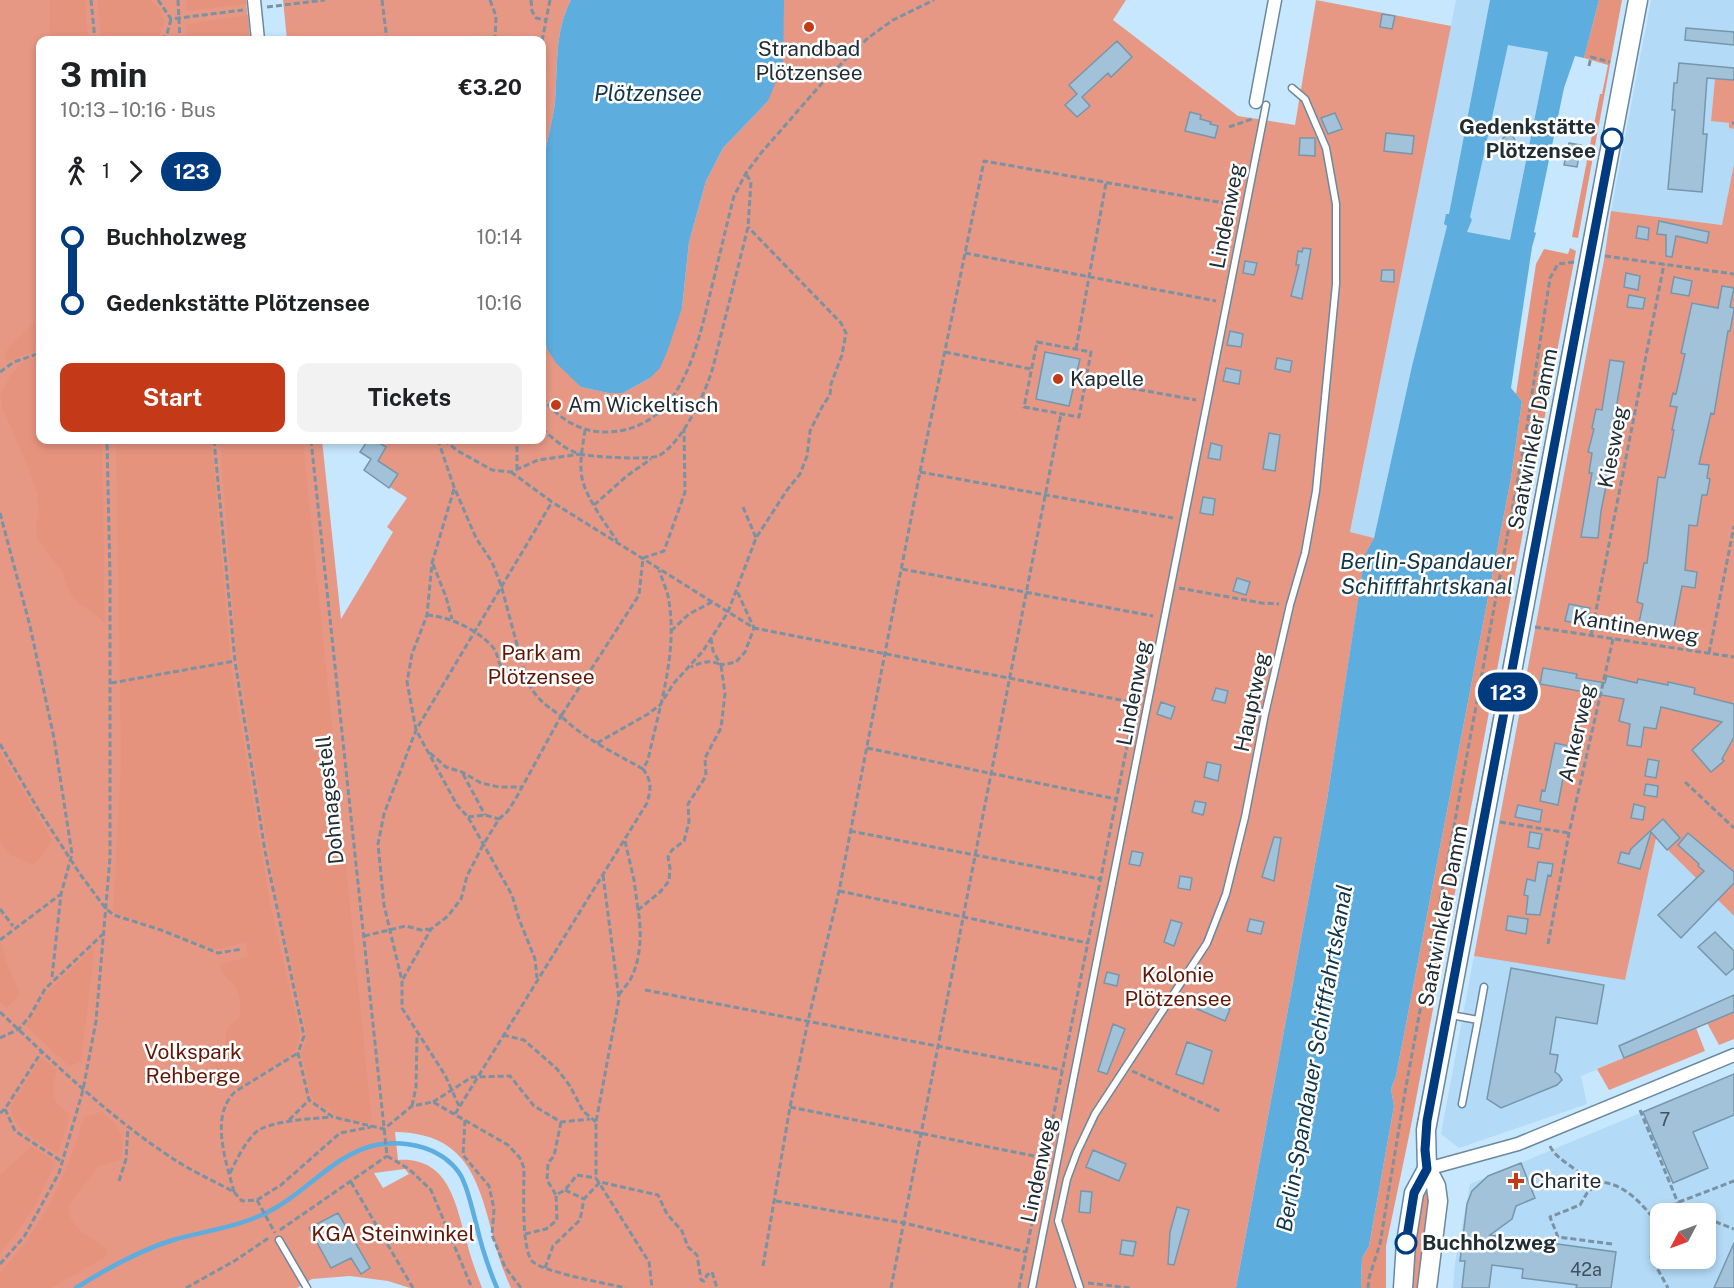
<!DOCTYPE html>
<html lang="en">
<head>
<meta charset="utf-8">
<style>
  :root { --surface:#fff; --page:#f2f2f2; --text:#202124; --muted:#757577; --accent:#c43a18 }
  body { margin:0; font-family:"Public Sans",sans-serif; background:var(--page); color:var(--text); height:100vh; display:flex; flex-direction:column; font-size:22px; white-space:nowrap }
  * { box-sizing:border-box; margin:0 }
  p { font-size:20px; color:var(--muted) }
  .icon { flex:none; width:33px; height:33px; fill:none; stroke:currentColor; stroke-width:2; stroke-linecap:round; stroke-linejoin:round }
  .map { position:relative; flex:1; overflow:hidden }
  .sheet { position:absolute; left:36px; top:36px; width:510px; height:408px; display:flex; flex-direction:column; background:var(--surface); border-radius:12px; box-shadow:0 3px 9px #0003 }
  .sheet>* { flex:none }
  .badge { padding:0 12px; border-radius:20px; font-size:21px; line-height:39px }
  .needle { width:39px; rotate:229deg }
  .tools { position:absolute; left:1650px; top:1203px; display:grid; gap:12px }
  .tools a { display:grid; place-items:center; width:66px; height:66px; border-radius:12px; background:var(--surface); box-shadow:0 3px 9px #0003; font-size:30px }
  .map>.badge { position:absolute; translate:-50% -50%; box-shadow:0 0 0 3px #fff }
  .legs { display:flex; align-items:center; gap:9px; height:66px; padding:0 24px; font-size:20px }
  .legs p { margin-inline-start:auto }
  .overview { display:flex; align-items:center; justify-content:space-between; height:102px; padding:0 24px }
  h1 { font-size:33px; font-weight:700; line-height:45px }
  .primary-button { display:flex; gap:12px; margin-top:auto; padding:12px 24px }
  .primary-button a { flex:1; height:69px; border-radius:12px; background:var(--accent); color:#fff; font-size:24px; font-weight:700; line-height:69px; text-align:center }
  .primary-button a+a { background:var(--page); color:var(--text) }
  ul { padding:0 24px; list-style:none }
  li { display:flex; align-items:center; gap:21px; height:66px; font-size:22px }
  li i { display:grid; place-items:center; width:9px; height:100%; margin:0 8px; background:currentColor }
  li i::after { content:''; width:15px; height:15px; margin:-8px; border:4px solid; border-radius:50%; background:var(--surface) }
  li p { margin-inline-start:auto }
  li:first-child i { background:linear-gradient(#0000 50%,currentColor 0) }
  li:last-child i { background:linear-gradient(currentColor 50%,#0000 0) }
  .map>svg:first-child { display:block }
  .built { fill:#b3daf6; fill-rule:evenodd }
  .green { fill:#e69885; fill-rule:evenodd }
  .forest { fill:#e6937e }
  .water { fill:#5dadde; fill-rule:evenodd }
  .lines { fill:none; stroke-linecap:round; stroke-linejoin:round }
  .stream { stroke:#5dadde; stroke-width:4.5 }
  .building { fill:#a1c2d8; stroke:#7696ab; stroke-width:1.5 }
  .service-casing { stroke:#6a899e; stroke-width:9 }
  .minor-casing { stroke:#6a899e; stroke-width:15 }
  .secondary-casing { stroke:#6a899e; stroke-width:21 }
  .path { stroke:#7a92a2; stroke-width:3; stroke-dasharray:6 3; stroke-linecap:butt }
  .service { stroke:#fff; stroke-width:6 }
  .minor { stroke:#fff; stroke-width:12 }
  .secondary { stroke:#fff; stroke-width:18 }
  .line-1-casing { stroke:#fff; stroke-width:14 }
  .line-1 { stroke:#003b80; stroke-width:9 }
  .poi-dot { fill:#c43a18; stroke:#fff; stroke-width:2 }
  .stop-1-dot { fill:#fff; stroke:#003b80; stroke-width:3 }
  .labels { text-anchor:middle; stroke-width:5; stroke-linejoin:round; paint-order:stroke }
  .number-label { font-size:18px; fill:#40525e }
  .poi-label { font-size:21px; fill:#202d35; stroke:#fff; text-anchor:start }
  .stop-label { font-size:21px; font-weight:bold; fill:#202d35; stroke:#fff; text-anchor:end }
  .street-label { font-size:21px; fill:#202d35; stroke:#fff }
  .park-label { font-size:21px; fill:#611706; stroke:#fff }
  .water-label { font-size:22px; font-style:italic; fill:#103448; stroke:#fff }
</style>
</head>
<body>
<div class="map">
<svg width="1734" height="1288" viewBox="0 0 1734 1288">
  <rect width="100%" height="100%" fill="#c6e7fe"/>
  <path class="built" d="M1456 0H1490L1449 214H1446L1445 224 1447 226 1412 366 1374 538 1350 533Z
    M1651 0H1734V80L1715 79 1711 120 1729 123V128L1734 129V164L1723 225 1611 211Z
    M1508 44 1548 52 1510 240 1467 233 1472 220 1469 217Z
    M1656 837 1734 916V1012L1581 1076 1587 1104 1459 1148 1441 1134 1474 956 1625 979Z
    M1734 1074V1288H1453L1455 1263 1470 1184ZM1660 1214H1706V1258H1660Z"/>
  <path class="green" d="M0 0H246L250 40H40V440H322L341 619 393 532 387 527 407 498 390 487 398 474 378 461 386 447 374 440H542V321L547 349 581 387 608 393H623L650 378 682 308 689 242 706 181 723 148 768 101 784 0H1126L1113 20 1238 116 1295 125 1316 0 1451 26 1350 532 1374 538 1365 556 1327 800 1236 1288H511C479 1221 492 1133 395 1132L398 1160C448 1157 455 1201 466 1239 470 1256 476 1272 482 1288H410L388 1281 350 1276 312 1279 297 1288H0ZM405 1169 409 1174 383 1188 374 1173Z
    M283 0H571C554 32 558 67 555 102 553 119 548 137 545 153L542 160V40H287Z
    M1715 79 1734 80V129L1729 128V123L1711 121Z
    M1734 164V916L1656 838 1625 980 1474 956 1604 260 1611 211 1722 225Z
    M1580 254 1582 255 1418 1127 1416 1126Z
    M1734 1012V1039L1719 1045 1707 1023Z
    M1696 1028 1705 1051 1609 1090 1597 1069Z
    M1423 1192 1429 1193V1212L1418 1288H1411L1414 1252Z"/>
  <path class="forest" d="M50 0H85L88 40H49Z
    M97 0H151C165 14 169 24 155 40H101Z
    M186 0H246L247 4 187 11Z
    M1599 0H1622L1578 238 1572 237 1600 94H1602L1608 65 1584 58Z
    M248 15 250 40H186L187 24Z
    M1570 248 1576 251 1410 1131 1386 1246V1288H1361L1362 1258 1369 1246 1394 1106 1391 1089 1396 1076 1511 478 1522 401 1516 394 1536 264 1544 249 1568 254Z
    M40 308V349L8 361 4 359C7 342 26 334 35 321 38 318 39 312 40 308Z
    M40 356V440H102L105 624 95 614 79 603 69 592 61 569 51 558 37 537 36 526 39 512 37 493 28 467 2 407 0 395 10 376 22 362Z
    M116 440H204L212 445 231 665 269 898 300 1034 295 1051 287 1058 238 1088H220L211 1082 209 1070 225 1043 227 1029 240 1017C240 1008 241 996 236 988 230 979 221 976 220 964L248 957 245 942 220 949H212L169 931 113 912 121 761Z
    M220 440H303L372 1122H340L330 1109 321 1106 311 1097 301 1052 306 1041 305 1026 276 897 236 650Z
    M0 751 52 840 44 853 33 865 11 855 0 843Z
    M0 940 7 964 20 994 7 1008 0 1002Z
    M95 946 81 1062 69 1066 26 1026 44 995Z
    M41 1057 57 1070C50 1091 51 1102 70 1114L58 1154C38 1141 15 1132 10 1107Z
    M100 1111C119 1126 126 1134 121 1160L99 1166 70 1203 69 1215 77 1228 106 1249 107 1256 51 1288H0V1273C44 1225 65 1179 84 1117L93 1115Z
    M32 1146 56 1162 34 1208 0 1254V1175Z"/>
  <path class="water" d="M571 0H784L783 64 768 101 723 148 706 181 689 242 682 308 667 352 660 368 650 378 623 393H608L581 387 556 363 547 349 543 330 542 160 545 153C548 137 553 119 555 102 558 67 554 32 571 0Z
    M1490 0H1599L1584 58 1575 56 1564 88 1534 232 1536 233 1532 247 1511 388 1522 401 1511 478 1396 1076 1391 1089 1394 1106 1369 1246 1362 1258 1361 1288H1236L1327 800 1365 555 1374 538 1412 366 1447 226 1444 224 1446 214H1449ZM1508 45 1548 52 1510 240 1467 232 1472 220 1470 217Z"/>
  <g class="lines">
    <path class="stream" d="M76 1288C106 1269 138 1251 173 1240 208 1230 246 1226 277 1207 310 1188 337 1153 376 1145 396 1141 421 1144 438 1154 448 1159 459 1170 463 1180 469 1193 472 1209 476 1223 481 1245 488 1267 497 1288"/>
  </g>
  <path class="building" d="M1382 14 1395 16 1392 29 1380 27Z
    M1686 28 1734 32V45L1685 40Z
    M1117 41 1132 57 1111 77 1108 73 1082 97 1090 106 1077 117 1065 105 1077 94 1069 85Z
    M1679 63 1734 68V80L1707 78 1703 134H1707L1702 192 1668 189 1675 110H1672L1674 83H1677Z
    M1190 112 1201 115 1200 119 1211 122 1210 124 1218 126 1215 138 1185 131Z
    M1335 113 1342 129 1328 134 1321 118Z
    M1386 133 1414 136 1412 154 1384 151Z
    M1511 133 1517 144 1506 150 1502 143 1503 138Z
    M1300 138H1315V156L1299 155Z
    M1569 143 1581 145 1577 167 1564 165Z
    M1659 221 1709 232 1707 243 1676 236 1672 257 1666 256V235L1657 234Z
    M1638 226 1649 228 1648 240 1636 238Z
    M1303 248 1311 249 1302 299 1291 296 1299 265H1296L1298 251 1302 252Z
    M1245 261 1257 263 1254 275 1243 273Z
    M1382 270H1394V282L1381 281Z
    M1626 273 1640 276 1638 290 1624 287Z
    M1674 277 1692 281 1689 296 1671 293Z
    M1722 286 1734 288 1730 307 1734 308V310L1730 331H1728L1714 414 1711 413 1699 464 1709 465 1707 478 1710 479 1707 495H1702L1697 526 1689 525 1685 570 1697 572 1695 588 1682 586 1672 638 1651 632 1650 638 1636 636 1643 604 1637 602 1644 563H1647L1658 477 1665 478 1674 430H1672L1677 407 1670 406 1673 393 1676 394 1685 354 1681 353 1692 303 1718 308Z
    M1629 295 1645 298 1643 309 1627 307Z
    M1230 331 1243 334 1241 347 1227 345Z
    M1045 352 1080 359 1069 406 1036 399Z
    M1277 358 1292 361 1290 372 1275 369Z
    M1610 360 1624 362 1611 438 1615 439 1610 460H1613L1611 477 1608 476 1601 511 1598 538 1581 537 1592 473H1589L1592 453 1588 452 1594 429 1592 428 1596 409 1602 410Z
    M1226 368 1241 371 1239 384 1223 381Z
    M1269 433 1280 435 1275 471 1263 469Z
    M368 440H374L386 447 378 461 398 474 389 488 364 470 371 459 360 452Z
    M1211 443 1222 446 1220 460 1208 458Z
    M1203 497 1215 499 1213 515 1200 513Z
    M1237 578 1250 582 1246 595 1233 591Z
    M1569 604 1590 608 1587 625 1565 621Z
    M1543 668 1577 674 1576 678 1605 683 1607 676 1637 683 1638 679 1668 685V682L1695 688 1694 694 1734 704V737L1722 759 1724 761 1711 772 1692 750 1722 722 1661 707 1656 729 1644 727 1641 747 1627 745 1630 724 1619 721 1624 699 1540 684Z
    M1216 688 1228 691 1225 703 1212 700Z
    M1161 702 1175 707 1171 719 1157 714Z
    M1555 743 1569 746 1558 805 1540 801 1542 790 1545 791Z
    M1648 759 1659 761 1656 778 1645 776Z
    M1207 762 1221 765 1218 781 1204 777Z
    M1646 784 1658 786 1657 797 1644 795Z
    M1195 801 1206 803 1203 815 1192 812Z
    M1634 804 1645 807 1643 820 1631 818Z
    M1518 805 1542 810 1540 822 1515 817Z
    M1663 819 1680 838 1667 850 1651 832 1640 869 1618 863 1621 852 1629 854 1631 849Z
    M1530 832 1542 834 1539 849 1528 847Z
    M1688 833 1734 872V883L1681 938 1658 915 1704 871 1698 866 1699 864 1678 845Z
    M1274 837 1281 838 1274 881 1262 877Z
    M1132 851 1143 853 1140 866 1129 864Z
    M1538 862 1553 864 1551 876 1548 875 1540 915 1526 914 1528 896 1524 895 1527 879 1535 881Z
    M1180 876 1192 878 1190 890 1178 888Z
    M1508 916 1528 919 1526 934 1506 930Z
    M1250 919 1264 922 1261 934 1247 931Z
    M1171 920 1182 923 1174 946 1164 942Z
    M1715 932 1734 951V968L1726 975 1698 947Z
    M1511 968 1604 985 1597 1024 1556 1017 1550 1054 1558 1055 1555 1072 1559 1075 1562 1080 1557 1085 1501 1108 1487 1099Z
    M1107 972 1119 975 1117 986 1104 983Z
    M1201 995 1230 1009 1225 1021 1195 1008Z
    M1734 995V1012L1624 1058 1619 1046Z
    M1113 1024 1125 1029 1107 1074 1098 1071Z
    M1187 1042 1212 1051 1203 1084 1176 1074Z
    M1734 1074V1115L1693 1132 1708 1168 1673 1183 1643 1112Z
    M1093 1150 1126 1164 1119 1181 1086 1167Z
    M1521 1163 1535 1198 1516 1206 1512 1219 1490 1235 1616 1252 1611 1288H1576L1577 1285 1522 1278 1523 1269 1492 1265 1489 1288H1462L1465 1261H1460L1467 1204 1472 1191 1488 1176Z
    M1081 1191 1092 1192 1090 1213 1079 1212Z
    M1177 1207 1189 1210 1174 1265 1168 1264 1170 1232Z
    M338 1213 370 1268 361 1274 351 1258 331 1268 309 1228Z
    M1122 1240 1136 1242 1133 1256 1120 1254Z
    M1734 1243V1288H1714Z"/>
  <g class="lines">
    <defs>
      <path id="service" d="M1451 1015 1478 1020 1462 1104
        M1478 1020 1484 987
        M279 1240 307 1288
        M1032 1288 1266 105
        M1080 1288 1058 1221 1067 1179 1077 1152 1095 1114 1207 943 1226 894 1245 817 1265 714 1290 605 1305 553 1316 491 1336 284V204L1326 148 1305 99 1292 88"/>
      <path id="minor" d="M254 0 258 40
        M1256 102 1275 0
        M1427 1169 1518 1144 1734 1055"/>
      <path id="secondary" d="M1403 1288 1406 1243 1414 1193 1427 1169
        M1427 1288 1438 1201 1436 1186 1427 1169 1426 1130 1638 0"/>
    </defs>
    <use href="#service" class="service-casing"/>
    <use href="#minor" class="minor-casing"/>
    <use href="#secondary" class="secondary-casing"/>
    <path class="path" d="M91 0 95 40
      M158 0 171 19 243 10
      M178 0 180 40
      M382 0 387 40
      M490 0 496 16 495 40
      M531 0 532 11 536 18 546 20
      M267 7 325 0
      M161 40 167 34 171 19
      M542 41 550 0
      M1589 66 1591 57 1610 62
      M1732 123H1734
      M1229 127 1252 119
      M965 253 1216 301
      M1605 256 1734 274
      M1037 342 1091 352 1079 417 1024 407Z
      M1076 349 1106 183
      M945 352 1031 369
      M0 372 14 362 40 353
      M1086 380 1196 400
      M542 397C557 418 581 433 607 432 682 430 697 347 711 290 719 258 726 227 734 196L746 173 761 153 823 82 851 54 868 38 893 20 934 0
      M542 429C553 438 565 450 580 454 590 457 650 460 658 456 682 444 706 392 713 367L748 227 751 182 746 174
      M585 430C583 445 579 462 582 478 586 498 606 524 617 541
      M214 440 235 661 265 851 304 1036 298 1053 309 1100 333 1117 384 1129 412 1106 433 1102 508 1145 520 1158 524 1168C524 1187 521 1248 532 1261 542 1272 609 1284 626 1288
      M311 440 387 1156
      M444 440 458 451 492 470 511 472 538 460 581 454
      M517 470V440
      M511 472 552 502 754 628 1136 703
      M920 472 1173 518
      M454 489 432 563 427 615 412 654 407 682 416 730 457 805 468 817 512 895 519 919 535 959 537 978
      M594 505 628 475 651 459
      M743 507 756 538
      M0 513 30 626 54 738 72 854 61 894 52 977
      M433 564 446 597 452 619
      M902 569 1153 616
      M1179 588 1262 603 1279 604
      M427 615C450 617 474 628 491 645 496 650 497 655 499 662 502 672 516 675 526 678
      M1535 627 1734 657
      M671 631 689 614 712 602
      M1591 636 1664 264
      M711 638 713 651 721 665 736 662 745 652 754 628 737 591
      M1709 653 1734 526
      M111 683 235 661
      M597 743 648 714 660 705 674 683 703 651 728 612 756 538 787 490 800 474 807 456 810 431 823 405 830 395 831 384 842 355 846 333 841 323 748 227
      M0 744 38 809 80 874 106 909 114 915 161 930 218 953 242 949
      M867 748 1116 799
      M430 753 446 767 462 772 481 783 499 787H521
      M643 769C615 753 584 739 561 716L639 595 643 558 664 551 685 492 684 429
      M463 774 485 815
      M1685 782 1734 828
      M468 817 485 815 499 819
      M1500 822 1569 833
      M850 831 1100 879
      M625 841 634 880 638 910
      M603 875 619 999 596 1122V1178L649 1262 652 1288
      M839 891 1088 943
      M0 909 13 926
      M364 936 406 926 421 930 431 929
      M0 940 61 894
      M1548 944 1569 833 1613 639
      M403 979 431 929 448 916 461 899 467 876 483 845 499 819 507 812 515 800 561 716C544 704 535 698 526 678L501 585 492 562 476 538 454 487 438 440
      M645 990 1062 1070
      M619 995C622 990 627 985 630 980 641 961 642 931 638 910L660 892 669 881 670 868 668 857 672 850 684 841 689 822 688 804 706 776 705 758 721 728 725 694 721 665C709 659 703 662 691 667
      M0 1012C54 1063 107 1115 169 1156 189 1170 212 1180 234 1192 226 1161 209 1115 236 1091L298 1053
      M503 1035 524 1040 557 1069 570 1086 583 1111 596 1122
      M0 1038 19 1029 30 1016 45 989 103 934
      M1132 1071 1222 1112
      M433 1102 472 1077 510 1076 534 1106 561 1122 590 1119
      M412 1106 416 1087 417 1035
      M459 1106 445 1075 402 1008V981L384 905 378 844 384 814 416 730 552 502
      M790 1107 1044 1158
      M5 1109 15 1131 61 1161
      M1640 1110 1678 1203
      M0 1113 5 1109 42 1051
      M455 1114 647 803C651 789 652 781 643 769L648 760C659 707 679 651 668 596 666 588 662 579 659 570
      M289 1120 309 1100
      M465 1120 463 1155 489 1186 494 1209 492 1235 505 1267 521 1288
      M561 1122 554 1156 548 1163 547 1180 556 1195 565 1190 577 1175 596 1178
      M1550 1146C1558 1164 1590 1171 1587 1190
      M387 1156 409 1169 431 1190 472 1288
      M230 1173C237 1159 244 1144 255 1133 267 1121 315 1118 333 1117
      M119 1181 126 1159 128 1127
      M351 1182 413 1288
      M565 1190 584 1199
      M234 1192 242 1201 257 1200 281 1185 340 1133 371 1127
      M257 1200 275 1233
      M776 1201 904 1223 1026 1252
      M1666 1214 1671 1206 1679 1202 1734 1181
      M1706 1222H1716L1734 1229
      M280 1230 387 1156
      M525 1234 546 1229 557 1220 556 1195
      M1612 1244 1558 1237 1550 1217 1580 1205 1587 1193 1599 1182C1625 1183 1643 1205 1658 1224L1657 1234 1651 1257 1668 1288
      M0 1264 24 1237 59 1173 83 1090 96 1021 110 858V577L107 440
      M763 1266 790 1107 808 1021 839 891 920 472 984 161 1235 205
      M545 1268 553 1246 580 1220 584 1199 600 1182 658 1195 667 1214 682 1231 688 1247 697 1255 701 1280 704 1281 707 1275 712 1272 717 1288
      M1088 1283 1130 1288
      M186 1288 236 1260 270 1237
      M891 1288 1061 414
      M1019 1288 1140 681
      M1368 1288 1369 1278 1380 1244 1405 1092 1524 445 1550 278 1558 264 1575 262"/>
    <use href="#service" class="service"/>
    <use href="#minor" class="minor"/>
    <use href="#secondary" class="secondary"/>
  </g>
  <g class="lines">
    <defs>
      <path id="line-1" d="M1406 1243 1414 1193 1427 1169 1425 1150 1427 1121 1612 139"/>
    </defs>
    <use href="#line-1" class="line-1-casing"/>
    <use href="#line-1" class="line-1"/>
  </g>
  <g class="poi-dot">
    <circle cx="809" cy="27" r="6"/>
    <circle cx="1058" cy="379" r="6"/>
    <circle cx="556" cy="405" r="6"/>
    <path d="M1513 1172h6v6h6v6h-6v6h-6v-6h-6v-6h6z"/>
  </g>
  <g class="stop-1-dot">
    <circle cx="1612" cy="139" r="10"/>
    <circle cx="1406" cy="1243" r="10"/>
  </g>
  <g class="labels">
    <g class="number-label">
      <text x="1665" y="1126">7</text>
      <text x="1586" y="1276">42a</text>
    </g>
    <g class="poi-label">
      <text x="809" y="56" text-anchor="middle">Strandbad<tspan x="809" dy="24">Plötzensee</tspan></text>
      <text x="1070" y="386">Kapelle</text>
      <text x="568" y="412">Am Wickeltisch</text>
      <text x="1530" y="1188">Charite</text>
    </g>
    <g class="stop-label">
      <text x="1596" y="134">Gedenkstätte<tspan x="1596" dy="24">Plötzensee</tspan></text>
      <text x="1422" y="1250" text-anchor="start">Buchholzweg</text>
    </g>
    <g class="street-label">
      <text transform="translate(1227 216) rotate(-79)" y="7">Lindenweg</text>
      <text transform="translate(1533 439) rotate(-79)" y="7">Saatwinkler Damm</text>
      <text transform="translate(1613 447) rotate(-79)" y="7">Kiesweg</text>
      <text transform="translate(1636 627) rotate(9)" y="7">Kantinenweg</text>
      <text transform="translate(1134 693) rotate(-79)" y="7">Lindenweg</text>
      <text transform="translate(1252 702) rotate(-78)" y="7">Hauptweg</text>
      <text transform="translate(1577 733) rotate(-77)" y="7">Ankerweg</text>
      <text transform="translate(330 800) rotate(-96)" y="7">Dohnagestell</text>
      <text transform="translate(1443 916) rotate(-79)" y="7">Saatwinkler Damm</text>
      <text transform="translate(1039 1170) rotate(-78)" y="7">Lindenweg</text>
    </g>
    <g class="park-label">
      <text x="541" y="660">Park am<tspan x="541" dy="24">Plötzensee</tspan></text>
      <text x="1178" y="982">Kolonie<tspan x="1178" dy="24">Plötzensee</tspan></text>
      <text x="193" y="1059">Volkspark<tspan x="193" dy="24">Rehberge</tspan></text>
      <text x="393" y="1241">KGA Steinwinkel</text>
    </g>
    <g class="water-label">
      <text x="648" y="101">Plötzensee</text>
      <text x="1427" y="569">Berlin-Spandauer<tspan x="1427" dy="25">Schifffahrtskanal</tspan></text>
      <text transform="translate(1314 1058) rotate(-80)" y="8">Berlin-Spandauer Schifffahrtskanal</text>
    </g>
  </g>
</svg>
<div class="tools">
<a><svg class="needle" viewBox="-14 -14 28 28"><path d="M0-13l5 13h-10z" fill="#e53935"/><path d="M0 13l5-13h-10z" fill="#757577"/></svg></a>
</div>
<b class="badge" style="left:1508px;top:692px;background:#003b80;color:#fff">123</b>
<section class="sheet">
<div class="overview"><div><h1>3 min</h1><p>10:13 – 10:16 · Bus</p></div><b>€3.20</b></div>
<div class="legs"><svg class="icon" aria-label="walk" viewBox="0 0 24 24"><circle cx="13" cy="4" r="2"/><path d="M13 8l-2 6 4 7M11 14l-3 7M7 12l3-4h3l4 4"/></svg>1<svg class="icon" aria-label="forward" viewBox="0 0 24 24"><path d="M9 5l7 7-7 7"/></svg><b class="badge" style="background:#003b80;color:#fff">123</b></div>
<ul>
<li><i style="color:#003b80"></i><b>Buchholzweg</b><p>10:14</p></li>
<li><i style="color:#003b80"></i><b>Gedenkstätte Plötzensee</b><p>10:16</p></li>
</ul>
<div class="primary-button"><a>Start</a><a>Tickets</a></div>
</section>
</div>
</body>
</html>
